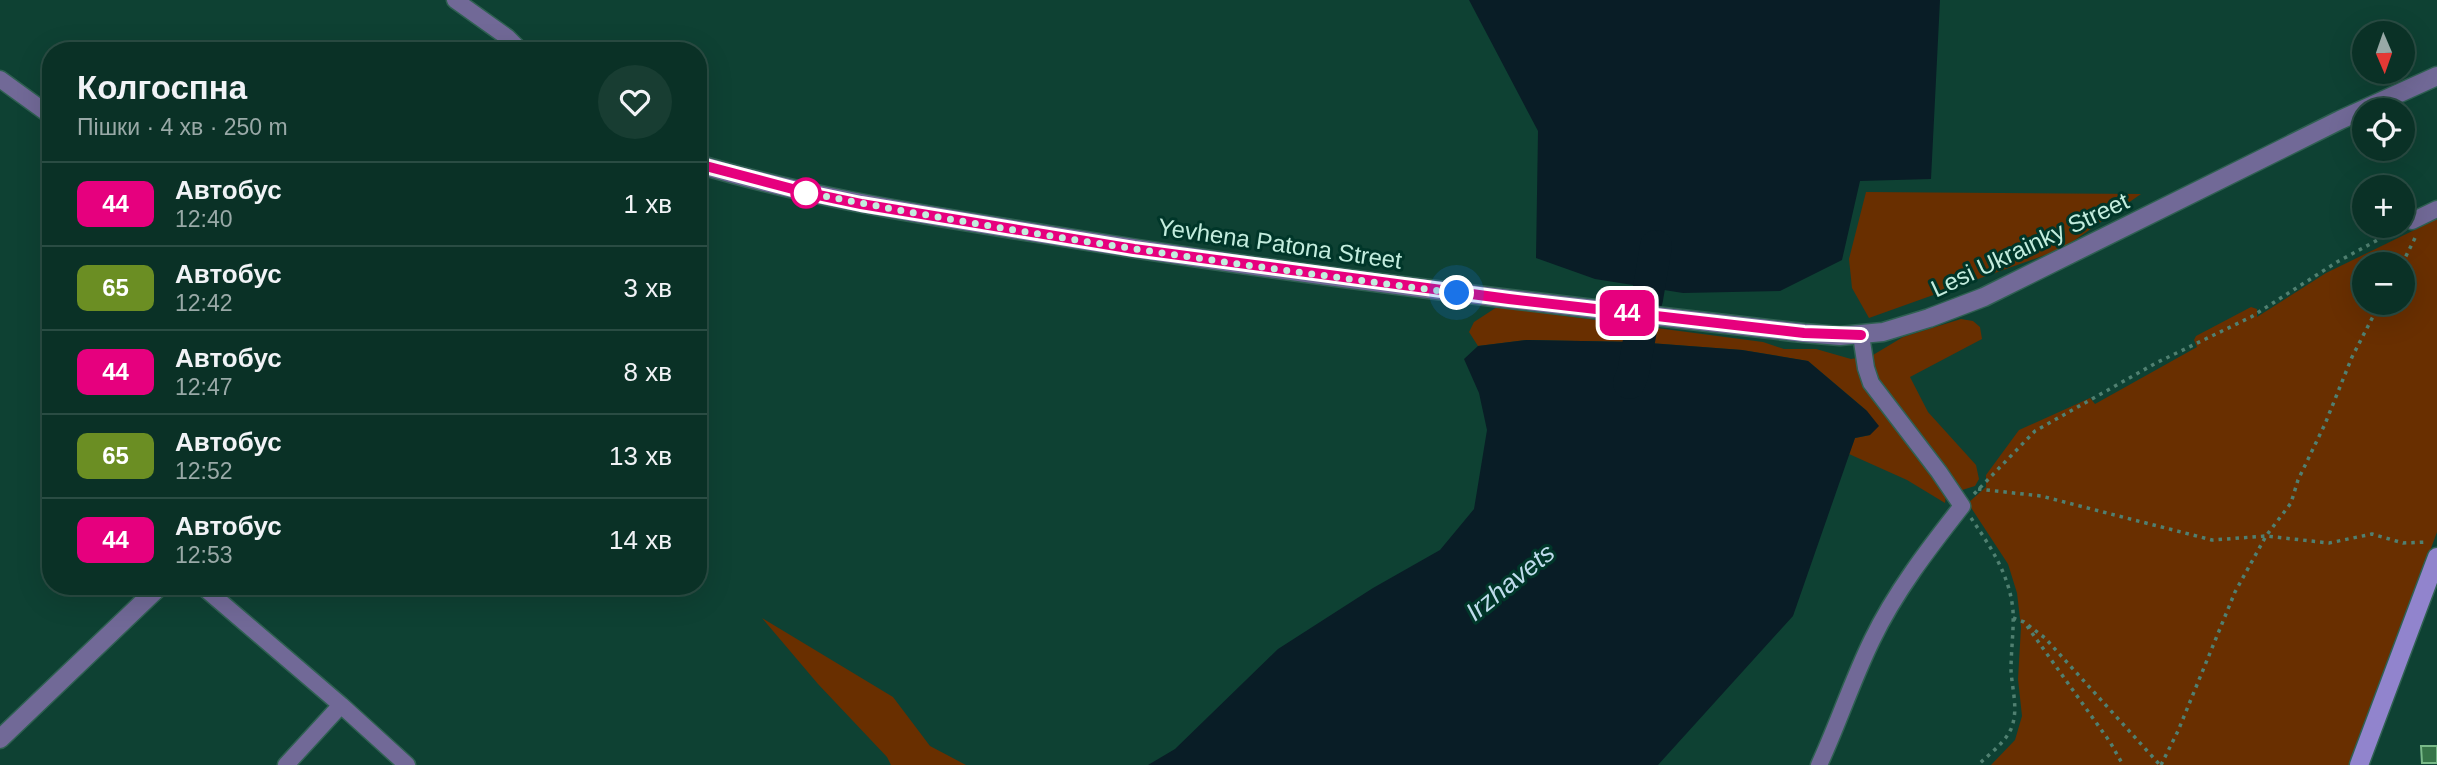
<!DOCTYPE html>
<html lang="uk">
<head>
<meta charset="utf-8">
<style>
  :root { --surface:#0a3126; --page:#183d32; --text:#f1f3f6; --muted:#99a9a7; --line:#2a4c43 }
  body { margin:0; font-family:Arial,sans-serif; background:var(--page); color:var(--text); height:100vh; display:flex; flex-direction:column; font-size:26px; white-space:nowrap }
  * { box-sizing:border-box; margin:0 }
  p { font-size:23px; color:var(--muted) }
  .icon { flex:none; width:38px; height:38px; fill:none; stroke:currentColor; stroke-width:2; stroke-linecap:round; stroke-linejoin:round }
  .map { position:relative; flex:1; overflow:hidden }
  .side { position:absolute; left:42px; top:42px; width:665px; height:553px; display:flex; flex-direction:column; background:var(--surface); border-radius:28px; box-shadow:0 7px 28px #0002,0 0 0 2px var(--line) }
  .side>* { flex:none }
  .badge { padding:0 14px; border-radius:10px; font-size:24px; line-height:46px }
  .needle { width:46px; rotate:178deg }
  .fabs { position:absolute; left:2352px; top:21px; display:grid; gap:14px }
  .fabs a { display:grid; place-items:center; width:63px; height:63px; border-radius:50%; background:var(--surface); box-shadow:0 7px 28px #0002,0 0 0 2px var(--line); font-size:35px }
  .you { position:absolute; width:35px; height:35px; margin:-18px; border:5px solid #fff; border-radius:50%; background:#1a73e8; box-shadow:0 0 0 10px #1a73e833 }
  .map>.badge { position:absolute; translate:-50% -50%; box-shadow:0 0 0 4px #fff }
  .round { display:grid; place-items:center; flex:none; width:74px; height:74px; border-radius:37px; background:var(--page) }
  .summary { display:flex; align-items:center; justify-content:space-between; height:119px; padding:0 35px }
  h1 { font-size:33px; font-weight:800; line-height:52px }
  ul { padding:0; list-style:none }
  li { display:flex; align-items:center; gap:21px; height:84px; padding:0 35px; border-top:2px solid var(--line) }
  li div { flex:1 }
  li b { display:block; font-size:26px }
  li em { font-style:normal }
  li .badge { min-width:77px; font-weight:700; text-align:center }
  .map>svg:first-child { display:block }
  .green { fill:#692f00; fill-rule:evenodd }
  .water { fill:#091d26 }
  .lines { fill:none; stroke-linecap:round; stroke-linejoin:round }
  .river { stroke:#091d26; stroke-width:32 }
  .building { fill:#367548; stroke:#78b988; stroke-width:2 }
  .minor-casing { stroke:#2f6052; stroke-width:19 }
  .tertiary-casing { stroke:#2f6052; stroke-width:21 }
  .secondary-casing { stroke:#2f6052; stroke-width:21 }
  .path { stroke:#508071; stroke-width:3.5; stroke-dasharray:3.5 5; stroke-linecap:butt }
  .minor { stroke:#716997; stroke-width:16 }
  .tertiary { stroke:#716997; stroke-width:18 }
  .secondary { stroke:#9184cd; stroke-width:18 }
  .line-casing { stroke:#fff; stroke-width:16 }
  .line { stroke:#e6007e; stroke-width:10 }
  .walk { stroke:#c3edde; stroke-width:7; stroke-dasharray:0 12.6 }
  .stop-dot { fill:#fff; stroke:#e6007e; stroke-width:3.5 }
  .labels { text-anchor:middle; stroke-width:6; stroke-linejoin:round; paint-order:stroke }
  .street-label { font-size:24px; fill:#c3edde; stroke:#003629 }
  .water-label { font-size:26px; font-style:italic; fill:#bfdcec; stroke:#003629 }
</style>
</head>
<body>
<div class="map">
<svg width="2437" height="765" viewBox="0 0 2437 765">
  <rect width="100%" height="100%" fill="#0e4133"/>
  <path class="green" d="M1866 192 2141 194 2062 249 1869 318 1852 288 1849 259Z
    M2437 219V532L2351 765H1991L2015 740 2022 716 2018 679 2021 627 2017 593 2008 564 1968 503 1986 487V475L2019 430 2090 398 2095 404 2197 347 2194 340 2196 336 2251 307 2257 309V317L2326 273ZM2364 264H2403V303H2364Z
    M1497 307 1763 342 1784 349H1816L1851 359 1873 355 1903 337 1961 319 1973 321 1980 327 1982 339 1910 377 1928 412 1976 465 1979 479 1975 486 1946 495 1945 503 1907 480 1849 454 1855 438 1870 435 1867 411 1808 361 1742 350 1636 342 1527 340 1478 346 1469 332 1474 322Z
    M762 618 893 697 930 746 966 765H891L887 757 818 684Z"/>
  <path class="water" d="M1469 0H1940L1931 179 1860 181 1842 260 1780 291 1683 293 1595 279 1536 258 1538 131Z
    M1527 340 1636 342 1742 350 1808 361 1867 411 1879 426 1870 435 1855 438 1793 616 1658 765H1148L1175 749 1278 649 1373 588 1440 550 1474 509 1487 430 1479 393 1464 359 1478 346Z"/>
  <g class="lines">
    <path class="river" d="M1647 299 1656 246
      M1629 383 1633 373 1641 330"/>
  </g>
  <path class="building" d="M2421 746H2437V763H2422Z"/>
  <g class="lines">
    <defs>
      <path id="minor" d="M455 0 507 37 521 51
        M0 79 51 116
        M2412 221 2437 209
        M202 586 341 705 407 765
        M286 765 341 705
        M1819 765C1838 724 1852 681 1872 640 1895 592 1929 548 1962 506L1939 472 1871 383 1866 368 1861 335"/>
      <path id="tertiary" d="M698 164C817 200 940 217 1062 237 1308 277 1556 305 1804 333L1840 336 1883 332 1929 318 1984 297 2340 120 2437 76
        M0 739 160 586"/>
      <path id="secondary" d="M2359 765 2437 557"/>
    </defs>
    <use href="#minor" class="minor-casing"/>
    <use href="#tertiary" class="tertiary-casing"/>
    <use href="#secondary" class="secondary-casing"/>
    <path class="path" d="M2402 264 2416 236
      M1978 489 2041 496 2212 540 2266 536 2329 543 2372 534 2403 543 2428 542
      M1974 494 2035 431 2156 363 2251 317 2337 262 2398 229
      M1971 518C1990 546 2010 575 2013 611 2014 630 2011 650 2011 670 2012 690 2019 710 2011 729 2004 744 1989 754 1978 765
      M2013 618 2024 622 2045 638 2160 765
      M2027 626 2110 742 2123 765
      M2161 765 2178 731 2235 592 2266 536 2291 503 2298 480 2325 424 2352 357 2380 303"/>
    <use href="#minor" class="minor"/>
    <use href="#tertiary" class="tertiary"/>
    <use href="#secondary" class="secondary"/>
  </g>
  <g class="lines">
    <defs>
      <path id="line" d="M698 164 804 192 861 204 1134 249 1509 299 1804 333 1861 335"/>
    </defs>
    <use href="#line" class="line-casing"/>
    <use href="#line" class="line"/>
    <path class="walk" d="M806 193 804 192C1020 235 1239 265 1457 293"/>
  </g>
  <circle class="stop-dot" cx="806" cy="193" r="14"/>
  <g class="labels">
    <g class="street-label">
      <text transform="translate(1280 244) rotate(8)" y="8">Yevhena Patona Street</text>
      <text transform="translate(2030 245) rotate(-25)" y="8">Lesi Ukrainky Street</text>
    </g>
    <g class="water-label">
      <text transform="translate(1510 582) rotate(-39)" y="9">Irzhavets</text>
    </g>
  </g>
</svg>
<div class="fabs">
<a><svg class="needle" viewBox="-14 -14 28 28"><path d="M0-13l5 13h-10z" fill="#e53935"/><path d="M0 13l5-13h-10z" fill="#99a9a7"/></svg></a>
<a><svg class="icon" aria-label="locate" viewBox="0 0 24 24"><circle cx="12" cy="12" r="6"/><path d="M12 2v4M12 18v4M2 12h4M18 12h4"/></svg></a>
<a>+</a>
<a>−</a>
</div>
<div class="you" style="left:1457px;top:293px"></div>
<b class="badge" style="left:1627px;top:313px;background:#e6007e;color:#fff">44</b>
<section class="side">
<div class="summary"><div><h1>Колгоспна</h1><p>Пішки · 4 хв · 250 m</p></div><a class="round"><svg class="icon" aria-label="heart" viewBox="0 0 24 24"><path d="M12 20l-8-8c-3-5 5-10 8-4 3-6 11-1 8 4z"/></svg></a></div>
<ul>
<li><span class="badge" style="background:#e6007e;color:#fff">44</span><div><b>Автобус</b><p>12:40</p></div><em>1 хв</em></li>
<li><span class="badge" style="background:#6b8e23;color:#fff">65</span><div><b>Автобус</b><p>12:42</p></div><em>3 хв</em></li>
<li><span class="badge" style="background:#e6007e;color:#fff">44</span><div><b>Автобус</b><p>12:47</p></div><em>8 хв</em></li>
<li><span class="badge" style="background:#6b8e23;color:#fff">65</span><div><b>Автобус</b><p>12:52</p></div><em>13 хв</em></li>
<li><span class="badge" style="background:#e6007e;color:#fff">44</span><div><b>Автобус</b><p>12:53</p></div><em>14 хв</em></li>
</ul>
</section>
</div>
</body>
</html>
